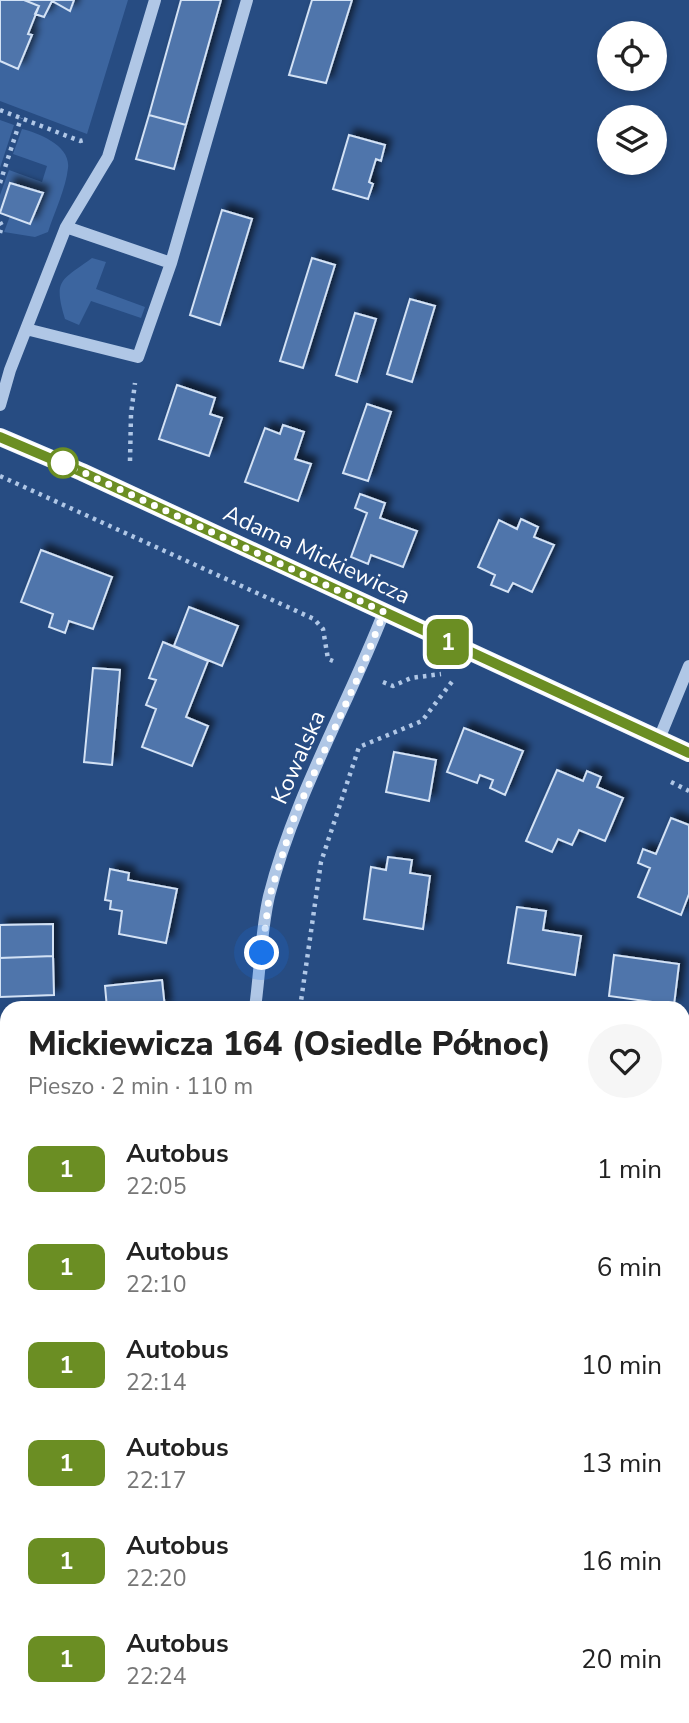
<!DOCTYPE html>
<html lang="pl">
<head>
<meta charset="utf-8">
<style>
  :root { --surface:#fff; --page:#f6f6f6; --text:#222; --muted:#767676 }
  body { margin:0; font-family:"Nunito Sans",sans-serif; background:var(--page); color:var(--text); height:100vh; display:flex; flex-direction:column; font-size:26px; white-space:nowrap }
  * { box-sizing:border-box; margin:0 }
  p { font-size:23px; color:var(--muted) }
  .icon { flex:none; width:38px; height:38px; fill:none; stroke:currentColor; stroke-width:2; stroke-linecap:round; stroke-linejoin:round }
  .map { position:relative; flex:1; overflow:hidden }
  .side { position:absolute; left:0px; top:1001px; width:690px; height:723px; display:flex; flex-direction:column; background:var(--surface); border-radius:21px 21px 0 0; box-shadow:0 4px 10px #0003 }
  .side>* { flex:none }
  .badge { padding:0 14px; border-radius:10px; font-size:24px; line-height:46px }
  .tools { position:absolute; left:597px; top:21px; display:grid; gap:14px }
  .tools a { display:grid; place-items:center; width:70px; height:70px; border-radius:50%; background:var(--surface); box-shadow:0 4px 10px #0003; font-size:35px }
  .you { position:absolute; width:35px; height:35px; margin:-18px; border:5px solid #fff; border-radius:50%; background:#1a73e8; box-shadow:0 0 0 10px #1a73e833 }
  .map>.badge { position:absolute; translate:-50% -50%; box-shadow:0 0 0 4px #fff }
  .round { display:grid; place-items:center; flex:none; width:74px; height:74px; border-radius:37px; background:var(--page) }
  .headline { display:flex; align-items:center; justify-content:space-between; height:119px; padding:0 28px }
  h1 { font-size:33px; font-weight:800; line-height:52px }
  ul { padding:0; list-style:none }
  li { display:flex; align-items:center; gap:21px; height:98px; padding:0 28px }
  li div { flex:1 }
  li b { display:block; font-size:26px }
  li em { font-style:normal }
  li .badge { min-width:77px; font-weight:700; text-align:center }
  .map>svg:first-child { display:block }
  .green { fill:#3c659f }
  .building { fill:#5075ab; stroke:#d3e2f5; stroke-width:2; filter:url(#shadow) }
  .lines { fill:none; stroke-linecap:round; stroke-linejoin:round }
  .path { stroke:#b0c7e6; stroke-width:4.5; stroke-dasharray:3.5 5; stroke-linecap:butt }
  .minor { stroke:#b0c7e6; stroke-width:12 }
  .major { stroke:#f1f6fd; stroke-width:18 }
  .line-casing { stroke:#fff; stroke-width:16 }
  .line { stroke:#6b8e23; stroke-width:10 }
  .walk { stroke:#fff; stroke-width:7; stroke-dasharray:0 12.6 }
  .stop-dot { fill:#fff; stroke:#6b8e23; stroke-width:3.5 }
  .labels { text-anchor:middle; stroke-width:5; stroke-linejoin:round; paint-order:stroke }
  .street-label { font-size:23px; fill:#fff; stroke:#274c82 }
</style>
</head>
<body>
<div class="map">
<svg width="689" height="1723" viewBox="0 0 689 1723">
  <defs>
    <filter id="shadow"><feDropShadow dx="6" dy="-6" stdDeviation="3.5" flood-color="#0009"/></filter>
  </defs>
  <rect width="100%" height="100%" fill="#274c82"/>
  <path class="green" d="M0 0H128L87 134 0 101Z
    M0 120 14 125 0 168Z
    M22 129C39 133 71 146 68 168 66 188 54 213 48 232L35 237 4 232 10 216 0 213V195L9 170 42 182 47 166 13 154Z
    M92 258 106 262 96 289 145 307 141 318 91 301 79 325 65 319C53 279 61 281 92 258Z"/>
  <path class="building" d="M0 0H24L39 6 28 34 32 35 18 69 0 61Z
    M24 0H74L70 11 52 1 44 17 35 14 39 6Z
    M181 0H221L186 125 149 115Z
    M312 0H352L326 83 289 75Z
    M149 115 186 125 174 169 136 159Z
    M349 135 385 145 381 161 376 159 369 182 373 184 368 199 333 189Z
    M10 183 43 193 30 224 0 213Z
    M222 210 252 219 220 325 190 315Z
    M312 258 335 265 303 368 280 361Z
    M410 299 435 306 412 382 387 374Z
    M355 313 376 319 357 382 336 375Z
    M177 385 215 398 210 414 222 418 209 456 159 439Z
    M367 404 391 412 368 481 343 473Z
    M283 425 304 432 295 459 311 464 298 501 245 482 265 428 280 434Z
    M360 494 385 503 380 518 417 531 403 567 371 555 368 564 351 557 367 513 355 508Z
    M521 519 538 527 534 537 554 545 532 592 513 583 508 592 491 585 495 575 478 567 499 520 517 529Z
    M41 550 112 577 93 629 69 621 65 633 49 627 53 614 21 602Z
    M189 607 238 626 222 666 174 646Z
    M163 642 208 661 186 717 208 726 192 766 142 747 156 709 146 705 156 680 149 678Z
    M93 668 120 670 112 765 84 762Z
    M464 728 523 751 505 795 490 788 493 780 480 775 477 783 447 772Z
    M394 752 436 760 429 801 386 792Z
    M557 770 583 781 587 771 601 777 597 787 623 798 605 841 579 830 572 845 558 839 552 852 526 841Z
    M671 818 689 825V894L681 915 638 897 650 868 638 863 643 849 656 854Z
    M388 857 412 860 410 873 430 876 423 929 364 919 371 867 386 870Z
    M110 869 129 873 128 880 177 889 166 943 119 934 122 911 110 909 111 901 105 900Z
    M517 907 546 911 543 930 581 936 575 975 508 963Z
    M53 924V956L0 958V925Z
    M614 955 679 964 674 1005 609 996Z
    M53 956 54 995 0 997V958Z
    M162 980 165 1008H107L105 986Z
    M7 1053V1082L3 1083 0 1054Z
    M0 1245H2L5 1272 0 1273Z
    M0 1496 7 1498V1554L3 1567 0 1566Z
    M312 1717H364L363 1723H310Z
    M481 1717H597L595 1723H479Z"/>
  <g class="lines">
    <path class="path" d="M0 110 80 141 84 140
      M0 183 21 118
      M0 222 2 226 0 233
      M130 461 131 414 135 383
      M0 476 314 619 323 629 328 659 333 661
      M383 682 393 686 411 678 441 674
      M671 782 689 791
      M300 1008 321 862 359 747 422 721 454 679
      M240 1723 242 1717"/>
    <path class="minor" d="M171 263 247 0
      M26 329 138 357 171 263 66 227
      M0 405 10 370 66 227 108 157 155 0
      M659 739 689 666
      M255 1008C260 973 261 930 269 896 294 797 347 707 384 612
      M0 1320 7 1321
      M682 1417H689
      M200 1723 201 1717"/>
    <path class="major" d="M0 437 82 472 689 753"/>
  </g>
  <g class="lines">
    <defs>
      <path id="line" d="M0 437 82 472 689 753"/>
    </defs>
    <use href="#line" class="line-casing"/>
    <use href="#line" class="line"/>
    <path class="walk" d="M63 463 384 612 360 673 295 815 269 898 262 953"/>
  </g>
  <circle class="stop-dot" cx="63" cy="463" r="14"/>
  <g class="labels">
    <g class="street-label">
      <text transform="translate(317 554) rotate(25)" y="8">Adama Mickiewicza</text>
      <text transform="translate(298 757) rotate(-66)" y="8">Kowalska</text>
    </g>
  </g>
</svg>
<div class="tools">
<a><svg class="icon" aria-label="locate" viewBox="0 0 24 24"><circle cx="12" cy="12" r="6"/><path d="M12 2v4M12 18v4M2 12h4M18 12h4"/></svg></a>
<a><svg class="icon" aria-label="layers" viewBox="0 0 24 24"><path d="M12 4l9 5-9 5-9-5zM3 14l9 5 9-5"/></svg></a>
</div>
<div class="you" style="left:262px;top:953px"></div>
<b class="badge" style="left:448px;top:642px;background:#6b8e23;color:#fff">1</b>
<section class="side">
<div class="headline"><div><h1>Mickiewicza 164 (Osiedle Północ)</h1><p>Pieszo · 2 min · 110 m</p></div><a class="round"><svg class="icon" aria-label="heart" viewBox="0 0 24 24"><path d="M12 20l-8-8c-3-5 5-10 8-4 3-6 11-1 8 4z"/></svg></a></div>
<ul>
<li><span class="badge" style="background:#6b8e23;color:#fff">1</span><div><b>Autobus</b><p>22:05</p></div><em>1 min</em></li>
<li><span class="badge" style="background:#6b8e23;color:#fff">1</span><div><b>Autobus</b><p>22:10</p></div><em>6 min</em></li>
<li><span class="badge" style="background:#6b8e23;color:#fff">1</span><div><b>Autobus</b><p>22:14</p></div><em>10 min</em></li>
<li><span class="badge" style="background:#6b8e23;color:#fff">1</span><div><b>Autobus</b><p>22:17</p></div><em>13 min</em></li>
<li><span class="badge" style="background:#6b8e23;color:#fff">1</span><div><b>Autobus</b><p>22:20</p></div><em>16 min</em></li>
<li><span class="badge" style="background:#6b8e23;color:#fff">1</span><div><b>Autobus</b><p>22:24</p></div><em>20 min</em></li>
</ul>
</section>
</div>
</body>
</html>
